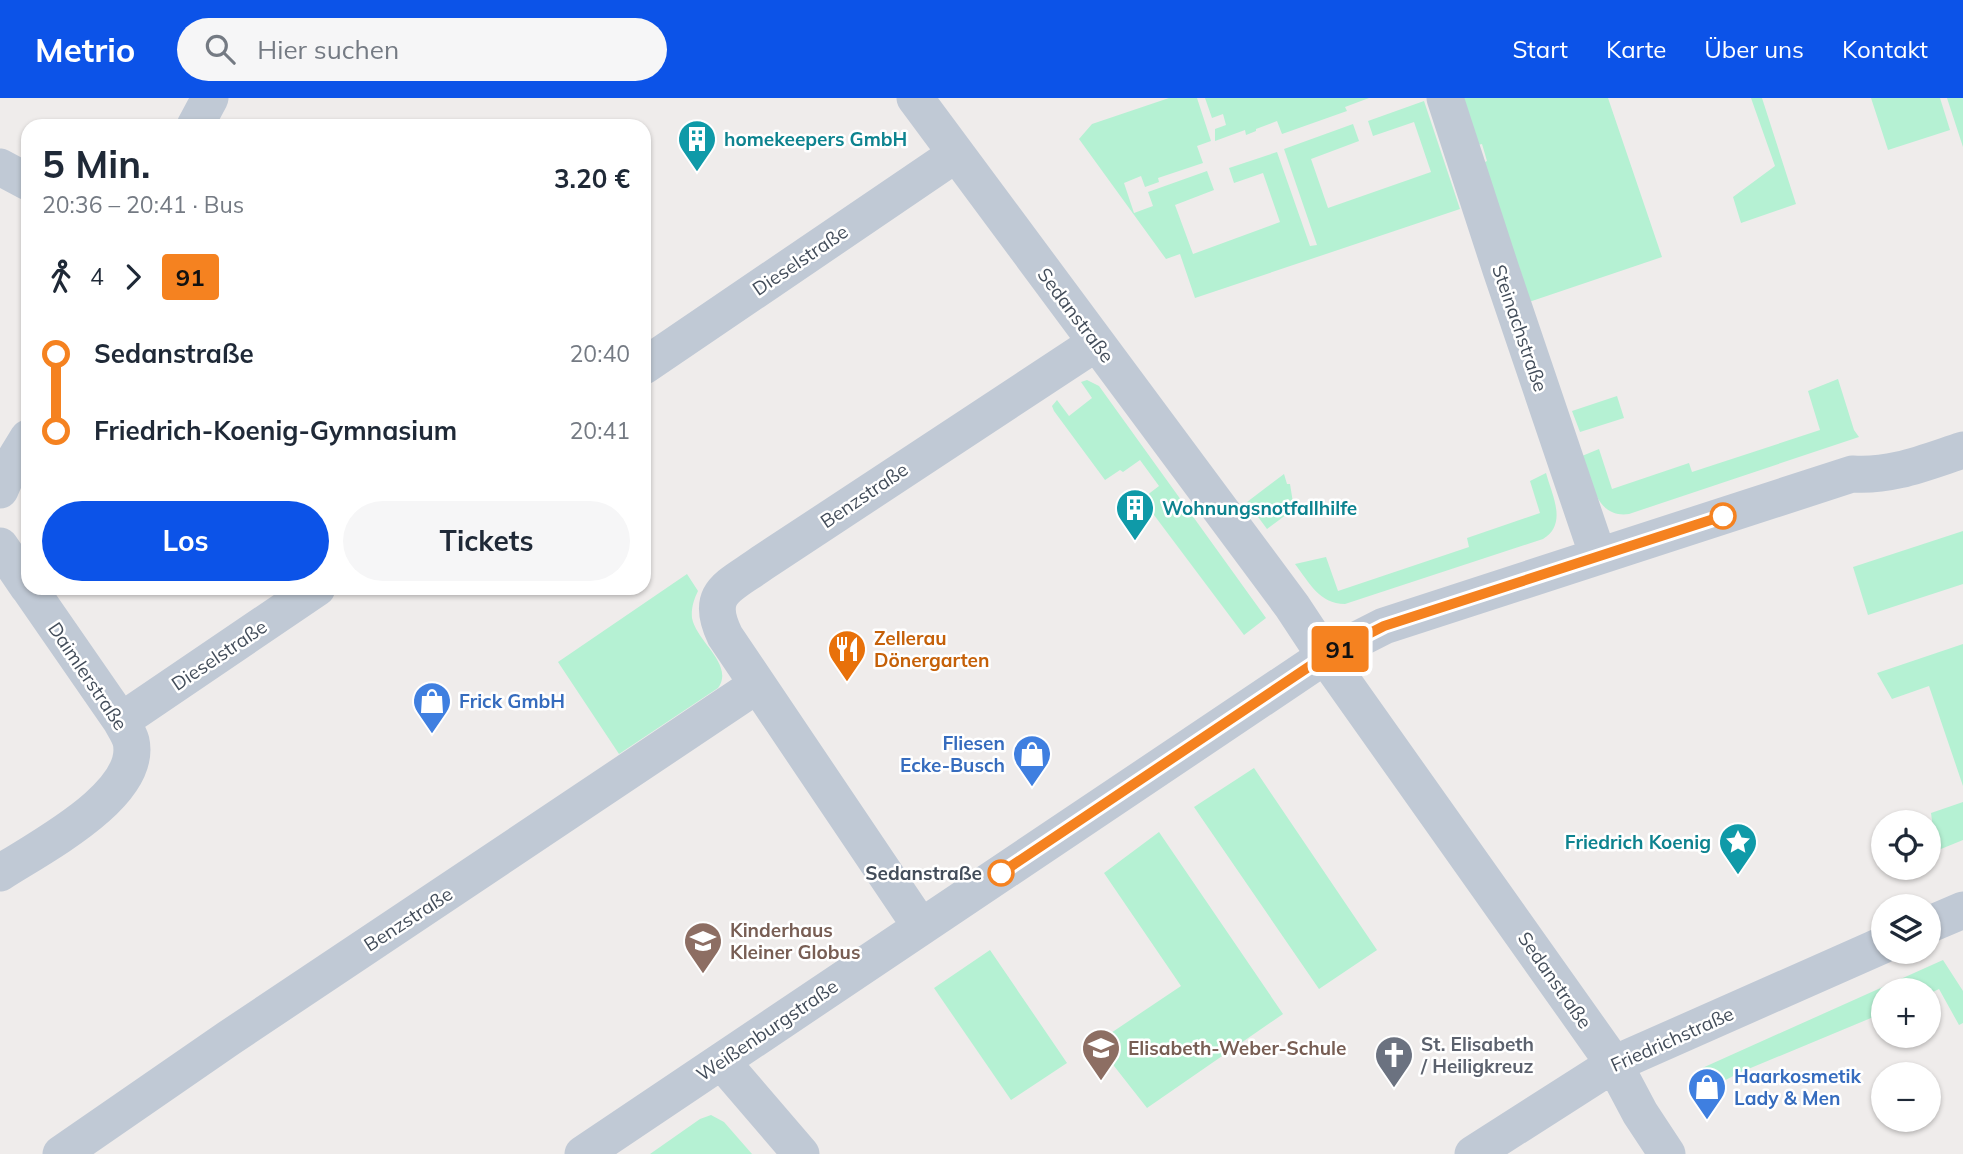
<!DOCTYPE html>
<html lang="de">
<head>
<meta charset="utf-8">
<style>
  :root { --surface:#fff; --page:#f6f6f7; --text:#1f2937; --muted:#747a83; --accent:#0c53e8 }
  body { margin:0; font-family:Mulish,sans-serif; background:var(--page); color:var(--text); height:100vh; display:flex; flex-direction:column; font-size:26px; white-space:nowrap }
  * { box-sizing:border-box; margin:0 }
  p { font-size:23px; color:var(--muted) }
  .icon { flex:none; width:38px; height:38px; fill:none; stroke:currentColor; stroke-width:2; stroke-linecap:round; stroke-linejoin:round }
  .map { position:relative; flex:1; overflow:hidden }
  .details { position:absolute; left:21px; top:21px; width:630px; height:476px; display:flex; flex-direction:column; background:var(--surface); border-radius:21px; box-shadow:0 2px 5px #0004 }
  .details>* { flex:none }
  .badge { padding:0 14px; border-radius:5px; font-size:24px; line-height:46px }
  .controls { position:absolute; left:1871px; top:712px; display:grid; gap:14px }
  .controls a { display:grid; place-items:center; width:70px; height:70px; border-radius:50%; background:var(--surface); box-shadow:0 2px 5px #0004; font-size:35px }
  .map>.badge { position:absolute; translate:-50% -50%; box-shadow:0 0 0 4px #fff }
  .legs { display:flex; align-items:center; gap:10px; height:77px; padding:0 21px; font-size:23px }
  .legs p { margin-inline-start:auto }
  .headline { display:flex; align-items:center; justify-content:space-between; height:119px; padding:0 21px }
  h1 { font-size:38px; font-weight:700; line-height:52px }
  .primary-button { display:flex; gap:14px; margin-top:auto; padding:14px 21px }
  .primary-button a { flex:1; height:80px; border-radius:42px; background:var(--accent); color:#fff; font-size:28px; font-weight:700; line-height:80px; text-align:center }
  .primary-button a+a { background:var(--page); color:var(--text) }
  ul { padding:0 21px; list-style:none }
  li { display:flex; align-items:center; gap:24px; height:77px; font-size:26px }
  li i { display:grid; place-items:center; width:10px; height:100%; margin:0 9px; background:currentColor }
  li i::after { content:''; width:18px; height:18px; margin:-9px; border:5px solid; border-radius:50%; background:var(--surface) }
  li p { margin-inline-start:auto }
  li:first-child i { background:linear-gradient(#0000 50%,currentColor 0) }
  li:last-child i { background:linear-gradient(currentColor 50%,#0000 0) }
  header { display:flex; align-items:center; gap:42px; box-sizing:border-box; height:98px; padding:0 35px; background:var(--accent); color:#fff }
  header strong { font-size:33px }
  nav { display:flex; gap:38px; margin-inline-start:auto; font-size:24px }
  .search { width:490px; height:63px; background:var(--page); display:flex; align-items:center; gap:18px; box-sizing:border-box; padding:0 24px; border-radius:38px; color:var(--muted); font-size:26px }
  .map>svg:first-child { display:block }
  .green { fill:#b5f1d3 }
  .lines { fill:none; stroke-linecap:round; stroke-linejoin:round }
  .minor { stroke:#c0c9d5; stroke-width:37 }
  .line-1-casing { stroke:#fff; stroke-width:16 }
  .line-1 { stroke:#f58220; stroke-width:10 }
  .stop-1-dot { fill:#fff; stroke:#f58220; stroke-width:3.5 }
  .labels { text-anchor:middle; stroke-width:5; stroke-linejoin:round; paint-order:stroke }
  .culture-label { font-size:19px; font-weight:bold; fill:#0d838f; stroke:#fff; text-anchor:start }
  .street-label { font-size:19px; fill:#434d5a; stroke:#fff }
  .food-label { font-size:19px; font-weight:bold; fill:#c56008; stroke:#fff; text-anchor:start }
  .shop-label { font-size:19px; font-weight:bold; fill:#366cbe; stroke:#fff; text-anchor:start }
  .stop-label { font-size:19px; font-weight:bold; fill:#434d5a; stroke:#fff; text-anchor:end }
  .education-label { font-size:19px; font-weight:bold; fill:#785e54; stroke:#fff; text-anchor:start }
  .worship-label { font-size:19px; font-weight:bold; fill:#5b616d; stroke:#fff; text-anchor:start }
</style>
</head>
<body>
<header>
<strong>Metrio</strong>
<div class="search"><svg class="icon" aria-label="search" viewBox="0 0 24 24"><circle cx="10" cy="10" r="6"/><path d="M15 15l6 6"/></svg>Hier suchen</div>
<nav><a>Start</a><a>Karte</a><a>Über uns</a><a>Kontakt</a></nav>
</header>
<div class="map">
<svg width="1963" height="1056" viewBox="0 0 1963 1056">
  <rect width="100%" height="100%" fill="#efeceb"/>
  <path class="green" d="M1169 0H1197L1211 43 1197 48 1203 65 1158 80 1159 84 1145 89 1141 78 1124 85 1134 115 1153 108 1148 94 1207 73 1214 92 1175 107 1193 156 1280 124 1263 75 1234 85 1229 70 1277 54 1310 148 1317 147 1284 51 1353 26 1359 43 1311 61 1328 110 1431 74 1414 24 1373 38 1368 23 1424 3 1460 111 1195 200 1180 156 1166 161 1079 41 1092 26Z
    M1205 0H1369L1345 9 1347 13 1282 36 1277 23 1256 31V33L1246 37 1245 32 1215 43V31L1226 27 1223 16 1212 20Z
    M1462 0H1608L1662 159 1529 204 1483 65 1487 63 1482 46 1478 47Z
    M1751 0H1762L1796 106 1741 125 1733 99 1775 68Z
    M1871 0H1940L1950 32 1888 52Z
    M1947 0H1963V49Z
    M1838 281 1854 332 1859 339 1629 416C1596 421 1591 382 1582 358L1599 351 1612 391 1689 365 1692 374 1820 332 1808 293Z
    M1087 282 1099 288 1266 520 1244 537 1142 401 1159 388 1140 362 1123 374 1120 372 1105 382 1054 313 1052 308 1057 302 1069 318 1092 300 1081 284Z
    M1617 298 1624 320 1580 334 1572 313Z
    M1546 375C1552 397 1568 426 1543 441L1345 506C1319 506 1309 484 1295 466L1326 459 1338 493 1469 449 1467 440 1540 415 1530 383Z
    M1284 376 1287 386H1290L1294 411 1267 431 1247 404Z
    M1963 433V486L1868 517 1853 469Z
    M687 476 698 493C694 501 691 510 692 520 696 543 735 567 718 590L619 656 558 564Z
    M1963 546V688L1929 588 1892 601 1877 575Z
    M1254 670 1377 852 1319 891 1194 709Z
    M1963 704V742L1936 753 1931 715Z
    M1159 734 1283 916 1147 1010 1096 945 1181 888 1104 775Z
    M990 852 1067 965 1011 1002 934 890Z
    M1943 862 1963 893V925L1959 927 1939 891 1929 896 1928 892H1883V915L1741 974 1710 990 1700 971Z
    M711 1017 724 1024 752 1056H650L700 1021Z"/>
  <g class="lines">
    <path class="minor" d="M915 0 1292 508 1325 558 1614 966 1640 1015 1667 1056
      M1445 0 1501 172 1598 458
      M195 28 210 0
      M0 69 28 84
      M644 268 956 56
      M0 392 9 371 28 340
      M0 448 28 489
      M121 623 317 490
      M0 775C38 750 143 697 131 643 129 636 124 629 121 623L29 490
      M1928 827 1963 812
      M921 829 725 538C704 494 729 489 762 465L1096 245
      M722 964 801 1056
      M61 1056 229 940 757 587
      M583 1056 1325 558 1384 528 1852 376C1891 379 1926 364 1963 352
      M1473 1056 1614 966 1883 847"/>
  </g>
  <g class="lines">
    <defs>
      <path id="line-1" d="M1001 775 1325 558 1384 528 1723 418"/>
    </defs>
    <use href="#line-1" class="line-1-casing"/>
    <use href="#line-1" class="line-1"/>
  </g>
  <defs>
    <symbol id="building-pin" viewBox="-11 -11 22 30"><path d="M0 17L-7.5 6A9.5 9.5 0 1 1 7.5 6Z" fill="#0f9aa8" stroke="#fff"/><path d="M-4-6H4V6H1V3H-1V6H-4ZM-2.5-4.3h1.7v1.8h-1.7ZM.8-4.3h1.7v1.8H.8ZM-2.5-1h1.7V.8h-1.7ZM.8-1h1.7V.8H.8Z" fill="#fff"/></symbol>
    <symbol id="restaurant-pin" viewBox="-11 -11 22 30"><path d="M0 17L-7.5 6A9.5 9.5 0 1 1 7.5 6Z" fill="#e8710a" stroke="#fff"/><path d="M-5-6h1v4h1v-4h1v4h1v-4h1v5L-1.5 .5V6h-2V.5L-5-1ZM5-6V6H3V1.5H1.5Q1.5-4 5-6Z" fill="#fff"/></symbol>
    <symbol id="shop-pin" viewBox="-11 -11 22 30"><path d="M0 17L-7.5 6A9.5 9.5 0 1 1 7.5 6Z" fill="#3f7fe0" stroke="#fff"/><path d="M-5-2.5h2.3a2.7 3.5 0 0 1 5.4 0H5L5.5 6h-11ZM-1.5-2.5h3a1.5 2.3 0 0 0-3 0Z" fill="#fff"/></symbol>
    <symbol id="sight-pin" viewBox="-11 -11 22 30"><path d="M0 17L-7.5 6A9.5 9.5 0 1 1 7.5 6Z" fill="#0f9aa8" stroke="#fff"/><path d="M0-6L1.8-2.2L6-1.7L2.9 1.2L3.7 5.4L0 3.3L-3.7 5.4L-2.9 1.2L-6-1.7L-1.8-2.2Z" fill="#fff"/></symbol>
    <symbol id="school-pin" viewBox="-11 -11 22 30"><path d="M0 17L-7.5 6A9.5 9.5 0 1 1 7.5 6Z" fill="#8d6e63" stroke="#fff"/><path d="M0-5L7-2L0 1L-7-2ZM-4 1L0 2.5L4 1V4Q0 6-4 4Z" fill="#fff"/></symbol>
    <symbol id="church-pin" viewBox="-11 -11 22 30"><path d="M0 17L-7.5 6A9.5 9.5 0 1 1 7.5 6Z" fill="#6b7280" stroke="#fff"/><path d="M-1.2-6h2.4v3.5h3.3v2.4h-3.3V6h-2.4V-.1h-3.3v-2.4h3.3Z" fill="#fff"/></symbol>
  </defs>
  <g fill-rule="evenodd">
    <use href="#building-pin" x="675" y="19" width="44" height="60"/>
    <use href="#building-pin" x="1113" y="388" width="44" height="60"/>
    <use href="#restaurant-pin" x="825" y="529" width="44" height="60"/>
    <use href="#shop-pin" x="410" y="581" width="44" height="60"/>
    <use href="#shop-pin" x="1010" y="634" width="44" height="60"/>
    <use href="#sight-pin" x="1716" y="722" width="44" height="60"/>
    <use href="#school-pin" x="681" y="821" width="44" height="60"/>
    <use href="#school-pin" x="1079" y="928" width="44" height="60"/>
    <use href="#church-pin" x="1372" y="935" width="44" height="60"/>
    <use href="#shop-pin" x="1685" y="967" width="44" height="60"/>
  </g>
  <g class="stop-1-dot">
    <circle cx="1723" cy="418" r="12"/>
    <circle cx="1001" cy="775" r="12"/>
  </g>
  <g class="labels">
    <g class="culture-label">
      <text x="724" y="48">homekeepers GmbH</text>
      <text x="1162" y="417">Wohnungsnotfallhilfe</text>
      <text x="1711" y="751" text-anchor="end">Friedrich Koenig</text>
    </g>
    <g class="street-label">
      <text transform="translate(800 162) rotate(-34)" y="7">Dieselstraße</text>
      <text transform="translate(1076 217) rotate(53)" y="7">Sedanstraße</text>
      <text transform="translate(1520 230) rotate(71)" y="7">Steinachstraße</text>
      <text transform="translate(864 397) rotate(-34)" y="7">Benzstraße</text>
      <text transform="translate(219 557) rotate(-34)" y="7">Dieselstraße</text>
      <text transform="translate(88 578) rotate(56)" y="7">Daimlerstraße</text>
      <text transform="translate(408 821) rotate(-33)" y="7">Benzstraße</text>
      <text transform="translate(1555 882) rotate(55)" y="7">Sedanstraße</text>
      <text transform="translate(767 932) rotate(-34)" y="7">Weißenburgstraße</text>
      <text transform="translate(1672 941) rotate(-24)" y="7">Friedrichstraße</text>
    </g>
    <g class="food-label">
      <text x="874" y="547">Zellerau<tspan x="874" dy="22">Dönergarten</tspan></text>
    </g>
    <g class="shop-label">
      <text x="459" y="610">Frick GmbH</text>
      <text x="1005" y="652" text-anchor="end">Fliesen<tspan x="1005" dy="22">Ecke-Busch</tspan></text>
      <text x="1734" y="985">Haarkosmetik<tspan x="1734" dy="22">Lady &amp; Men</tspan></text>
    </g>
    <g class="stop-label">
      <text x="982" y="782">Sedanstraße</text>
    </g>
    <g class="education-label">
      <text x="730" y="839">Kinderhaus<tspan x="730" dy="22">Kleiner Globus</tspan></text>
      <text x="1128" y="957">Elisabeth-Weber-Schule</text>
    </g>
    <g class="worship-label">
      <text x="1421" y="953">St. Elisabeth<tspan x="1421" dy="22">/ Heiligkreuz</tspan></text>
    </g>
  </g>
</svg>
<div class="controls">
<a><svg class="icon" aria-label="locate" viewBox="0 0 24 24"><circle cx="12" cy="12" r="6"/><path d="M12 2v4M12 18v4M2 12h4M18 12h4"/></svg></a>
<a><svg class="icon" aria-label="layers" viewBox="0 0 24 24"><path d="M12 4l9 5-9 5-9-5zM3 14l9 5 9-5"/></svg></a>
<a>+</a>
<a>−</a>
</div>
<b class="badge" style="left:1340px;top:551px;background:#f58220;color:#111">91</b>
<section class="details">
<div class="headline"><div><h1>5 Min.</h1><p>20:36 – 20:41 · Bus</p></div><b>3.20 €</b></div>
<div class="legs"><svg class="icon" aria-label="walk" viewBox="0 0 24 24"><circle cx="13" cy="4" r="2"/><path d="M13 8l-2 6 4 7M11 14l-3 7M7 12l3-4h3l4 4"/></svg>4<svg class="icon" aria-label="forward" viewBox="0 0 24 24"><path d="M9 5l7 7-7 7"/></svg><b class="badge" style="background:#f58220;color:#111">91</b></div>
<ul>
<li><i style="color:#f58220"></i><b>Sedanstraße</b><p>20:40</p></li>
<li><i style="color:#f58220"></i><b>Friedrich-Koenig-Gymnasium</b><p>20:41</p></li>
</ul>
<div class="primary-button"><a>Los</a><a>Tickets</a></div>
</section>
</div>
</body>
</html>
